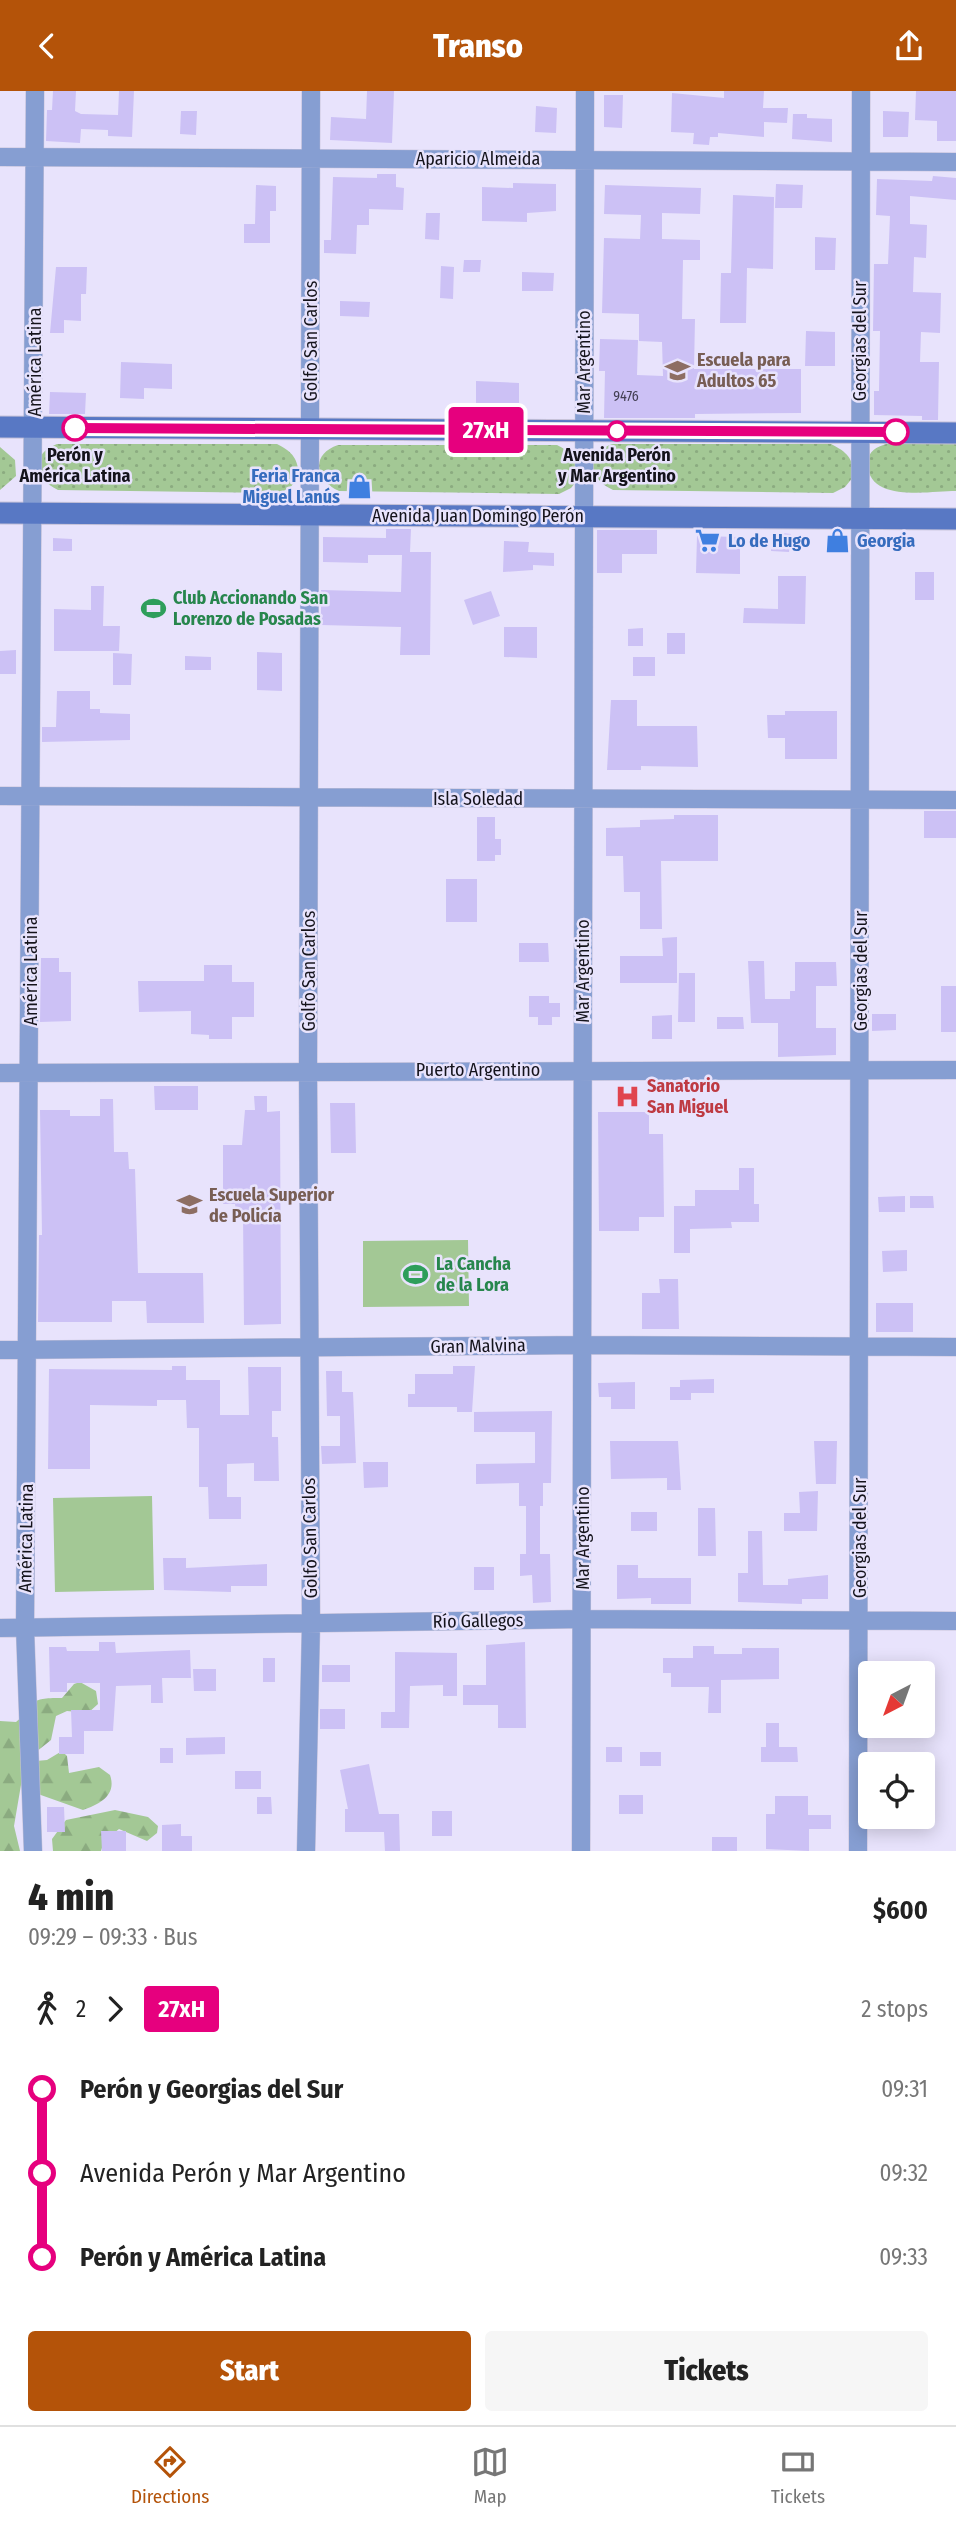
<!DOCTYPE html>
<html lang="en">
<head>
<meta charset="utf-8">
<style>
  :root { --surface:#fff; --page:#f6f6f6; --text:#222; --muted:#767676; --line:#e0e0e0; --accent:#b45309 }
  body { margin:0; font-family:"Fira Sans Condensed",sans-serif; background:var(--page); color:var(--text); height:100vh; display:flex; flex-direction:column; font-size:26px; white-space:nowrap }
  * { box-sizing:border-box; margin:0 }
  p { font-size:23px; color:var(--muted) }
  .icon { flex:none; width:38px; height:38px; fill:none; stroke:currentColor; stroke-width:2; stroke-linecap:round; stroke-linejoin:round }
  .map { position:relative; height:1760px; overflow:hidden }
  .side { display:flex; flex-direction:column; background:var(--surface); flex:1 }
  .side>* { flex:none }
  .badge { padding:0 14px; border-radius:5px; font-size:24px; line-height:46px }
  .needle { width:46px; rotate:221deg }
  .tools { position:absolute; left:858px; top:1570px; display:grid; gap:14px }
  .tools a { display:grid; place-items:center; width:77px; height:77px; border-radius:7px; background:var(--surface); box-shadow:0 4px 18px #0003; font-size:35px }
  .map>.badge { position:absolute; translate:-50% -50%; box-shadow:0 0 0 4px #fff }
  .legs { display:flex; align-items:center; gap:10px; height:77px; padding:0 28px; font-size:23px }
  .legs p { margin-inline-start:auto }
  .overview { display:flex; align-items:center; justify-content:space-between; height:119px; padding:0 28px }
  h1 { font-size:38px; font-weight:800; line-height:52px }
  .cta { display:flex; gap:14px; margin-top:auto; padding:14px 28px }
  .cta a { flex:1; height:80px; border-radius:7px; background:var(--accent); color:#fff; font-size:28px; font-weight:800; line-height:80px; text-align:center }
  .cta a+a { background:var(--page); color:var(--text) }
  ul { padding:0 28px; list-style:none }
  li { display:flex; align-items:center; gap:24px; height:84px; font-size:26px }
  li i { display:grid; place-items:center; width:10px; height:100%; margin:0 9px; background:currentColor }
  li i::after { content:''; width:18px; height:18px; margin:-9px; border:5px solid; border-radius:50%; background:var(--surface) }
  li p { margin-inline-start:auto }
  li:first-child i { background:linear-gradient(#0000 50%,currentColor 0) }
  li:last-child i { background:linear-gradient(currentColor 50%,#0000 0) }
  header { display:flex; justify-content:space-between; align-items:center; height:91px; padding:0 28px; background:var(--accent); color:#fff; font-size:32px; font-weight:800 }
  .menu { display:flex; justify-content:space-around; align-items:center; height:98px; border-top:2px solid var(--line); background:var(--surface); font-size:19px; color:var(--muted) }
  .menu a { display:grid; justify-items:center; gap:4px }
  .menu .selected { color:var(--accent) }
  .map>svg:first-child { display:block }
  .forest { fill:url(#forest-firs) }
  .park { fill:url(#park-dots) }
  .garden { fill:#a3c895 }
  .building { fill:#ccc1f5 }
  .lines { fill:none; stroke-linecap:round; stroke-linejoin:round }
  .street-casing { stroke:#c6c2d8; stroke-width:19 }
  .secondary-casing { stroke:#c6c2d8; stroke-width:23 }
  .street { stroke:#869ed2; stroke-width:18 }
  .secondary { stroke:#5878c4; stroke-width:21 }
  .line-1-casing { stroke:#fff; stroke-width:16 }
  .line-1 { stroke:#e6007e; stroke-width:10 }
  .stop-1-dot { fill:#fff; stroke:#e6007e; stroke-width:3.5 }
  .labels { text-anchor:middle; stroke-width:5; stroke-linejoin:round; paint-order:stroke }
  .number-label { font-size:14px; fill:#423e52 }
  .street-label { font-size:18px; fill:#14131b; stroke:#e8e3fc }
  .education-label { font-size:18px; font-weight:bold; fill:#785e54; stroke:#e8e3fc; text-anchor:start }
  .stop-label { font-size:18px; font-weight:bold; fill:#14131b; stroke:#e8e3fc }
  .shop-label { font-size:18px; font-weight:bold; fill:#366cbe; stroke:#e8e3fc; text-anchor:start }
  .leisure-label { font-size:18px; font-weight:bold; fill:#27864d; stroke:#e8e3fc; text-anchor:start }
  .health-label { font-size:18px; font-weight:bold; fill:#be3a42; stroke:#e8e3fc; text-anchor:start }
</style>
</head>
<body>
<header><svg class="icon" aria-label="back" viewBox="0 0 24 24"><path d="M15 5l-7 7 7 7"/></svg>Transo<svg class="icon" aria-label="share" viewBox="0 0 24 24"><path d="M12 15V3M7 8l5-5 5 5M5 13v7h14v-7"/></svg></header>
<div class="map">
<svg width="956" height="1760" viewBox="0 0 956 1760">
  <defs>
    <pattern id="forest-firs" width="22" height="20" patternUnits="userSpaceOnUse" patternTransform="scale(1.75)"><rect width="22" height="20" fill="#a3c895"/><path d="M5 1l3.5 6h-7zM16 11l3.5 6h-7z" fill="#8bab80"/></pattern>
    <pattern id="park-dots" width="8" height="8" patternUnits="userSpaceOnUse" patternTransform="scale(1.75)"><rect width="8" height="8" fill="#a3c895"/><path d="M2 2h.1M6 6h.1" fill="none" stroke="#8bab80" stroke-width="1.8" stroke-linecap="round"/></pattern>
  </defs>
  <rect width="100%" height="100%" fill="#e8e3fc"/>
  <path class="forest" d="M80 1591 96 1600 98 1613 88 1622 67 1620 56 1625 51 1649 36 1661 22 1688 14 1735 20 1760H0V1630L16 1631C41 1611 25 1607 62 1607L74 1593Z
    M62 1660 67 1665 69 1682 99 1676 110 1684C117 1704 100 1713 83 1719L38 1703 36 1670 47 1669Z
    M115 1719 148 1726 158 1735 157 1742 147 1750 119 1738 104 1750 101 1760H53L52 1748 66 1729Z"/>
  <path class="park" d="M57 353H277C293 361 298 368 299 385L290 397 279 402 58 399C34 388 30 363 57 353Z
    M612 353H831C847 361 853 367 854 385L845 396 833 402 613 399C588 388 585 363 612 353Z
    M886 353H956V400C929 400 866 412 868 371 868 360 877 356 886 353Z
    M338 354H557C573 362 578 368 580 386L571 397 559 403 339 400C314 389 311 363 338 354Z
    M0 356 15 369 16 385 0 399Z"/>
  <path class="garden" d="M468 1149 469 1215 363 1216V1150Z
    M152 1405 154 1499 55 1501 53 1407Z"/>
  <path class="building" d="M53 0H76L75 20 81 23 118 24 119 0H134L132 46 108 45V39L81 38 80 52 46 50 47 19H52Z
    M367 0H394L392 52 330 49 331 26 366 28Z
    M724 0H764L763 17H788L787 32 764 31V46L718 42V46H710L709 54 693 53 694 42 671 41 672 2 724 7Z
    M916 0H956V50H937V30L915 29Z
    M604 4H623L622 37 604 36Z
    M536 15 557 17 556 42 535 41Z
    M181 20H197L196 44 180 43Z
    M883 20 909 21 908 46H883Z
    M793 23H807V27L832 28V51L792 48Z
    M377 83H396V96L404 97 403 119 369 118V134H357L356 163 324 162V149H331L333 86 377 87Z
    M933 85 956 87V109L910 105V133L927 134 926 167 914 166 913 201 941 202 940 242 921 241 920 271H939L938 329H922V325L874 324V300H879L880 240H873L874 173H888L890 125 876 124 877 88 932 90Z
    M513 92 556 93V120L527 122V131L482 130V96L513 97Z
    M776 93 803 94 802 117H775Z
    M256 94 276 95V120H270V152H244V133H255Z
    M605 94 701 97 700 123 662 122V148L700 149V169H683L682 228H695L694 278H801V322L695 323V327H604L605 280H599L600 248 638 249 637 284 663 285 662 251 639 250V223L602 222 604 147 640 148 641 124 604 123Z
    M733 104 774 106 773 178 747 177 746 232H720L721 182H731Z
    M426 122H440L439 149 425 148Z
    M815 146 836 147 835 179H815Z
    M464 169H481L480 181H463Z
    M441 175 454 176 453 208 440 207Z
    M56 176H87L86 203H81V230L64 229V242H50Z
    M522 181 554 182 553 200H522Z
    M340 210 370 211 369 226 340 225Z
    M806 240 835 241V275H805Z
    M121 271 172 273V298L144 297V308L120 307Z
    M476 290 519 292V315L476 313Z
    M50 301 86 302 85 323H49Z
    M386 438H411L410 461H431L430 564H400L401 536 321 534V499L401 501 402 464H368V472L323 471V446L386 447Z
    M597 439H657V463H622V482H597Z
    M773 441 791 443 789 461 771 460Z
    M697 445 740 446V483L696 482Z
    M53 447 72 448V460H53Z
    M504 450 529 451 528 461 554 462V475L533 474V479L503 481Z
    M915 481H934V509H915Z
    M778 485H806L805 533 743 532 744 517 778 518Z
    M91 495H104L103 535H120L119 560H54V518L91 519Z
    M491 500 500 525 473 534 464 509Z
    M504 536H537V567L504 566Z
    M643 537V555H628V538Z
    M667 542H685V563H667Z
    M16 559V583H0V560Z
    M257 561 282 562V600L257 599Z
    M113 562 132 563 131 594H113Z
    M185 565 211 566V579H185Z
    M633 566H655V585H633Z
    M57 600H90V618H100V622L130 623V649L42 651V636H56Z
    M611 609H637V635H697L698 676 641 675V679H607Z
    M785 620H837V668H785V647H768L767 624H785Z
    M924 720H956V747H924Z
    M674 724H718V770H661L662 838H640V801H624L623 765H606V737L640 736V729L674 728Z
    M477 726H495V748H501V764H495V770H477Z
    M446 788H477V831H446Z
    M677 846V892H620V865H663L662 847Z
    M519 852H548L549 871H519Z
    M41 867H59V881H71V930L40 931Z
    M748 870H764L765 908H790V900H795V871H836L837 895H816V937H836V964L778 966V932H751Z
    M204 874H232V891H254V926H232V948H209V944L191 943V920L139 921 138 890H204Z
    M679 882H695V931H678Z
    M941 895H956V941H941Z
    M529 905H549V912H560V926H552V934H538V926H529Z
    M872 923H896V939L872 940Z
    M672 924V948H652V925Z
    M717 926H743L744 938H717Z
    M154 995H198V1019H155Z
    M254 1005H267V1021L280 1020 281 1233 244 1234 243 1122H236L235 1113H223V1054H242L245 1019H255Z
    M100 1008H113L114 1061H128L129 1078H135L138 1182H203L204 1232H147L146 1210H112V1231H38L39 1144H42L40 1019H70V1025H100Z
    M330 1012H355L356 1062H331Z
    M598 1021H649V1043H663L664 1126H639V1140H599Z
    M739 1077H754V1113H759V1131H731L732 1137 690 1138V1162H674V1115H695V1099H739Z
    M905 1105V1121H879L878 1106Z
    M910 1105H933L934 1117H910Z
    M907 1159V1180L883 1181 882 1160Z
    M659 1188H678L679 1238H642V1202H660Z
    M876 1212H913V1241H876Z
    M172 1275H186V1289H220V1324H249L248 1276H281V1320H272V1346H278L279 1390H254V1372L227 1373V1406H241V1428H209L208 1396H199V1337H187L186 1309H157V1315L90 1314V1378H48L49 1278 172 1279Z
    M453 1275H475L472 1321H457V1316H408V1303H415V1283H453Z
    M326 1280H342V1301H353L356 1372 322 1373 321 1355H340V1325H327Z
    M714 1288V1302H691V1309H670V1296H680V1289Z
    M635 1291V1318H611V1306H599L598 1292Z
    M552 1320 551 1392H543V1415H540V1463H550L551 1511 533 1512 532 1484 520 1485V1463H526V1415H519V1392L476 1393V1373L535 1372V1341H474V1321Z
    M610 1350H678L681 1399H667V1387L611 1388Z
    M814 1350H837L836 1393H816Z
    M363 1371H388V1396L364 1397Z
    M818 1400 817 1440H784V1422H800L799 1401Z
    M698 1417H715L716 1465H698Z
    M631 1421H657V1440H631Z
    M748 1440H762L763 1494H788V1488L828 1484V1508H802V1513L738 1511V1482H748Z
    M163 1467H186V1477L267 1473V1495H231V1501L164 1499Z
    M617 1474H638V1487H691V1513H651V1507L617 1508Z
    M474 1476H494V1499H474Z
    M99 1551H115L116 1562 190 1559 191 1587H162L163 1612H151V1594L116 1595 113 1640H84V1663H59V1646H72L71 1619H100V1592H67V1601H50L49 1556H66L67 1560H99Z
    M525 1551 526 1637H498V1614H463V1594H486V1554Z
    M693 1555H714V1563H742V1557H779V1588L721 1589V1622H708L709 1596H671V1582H663V1567H693Z
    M395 1561 457 1562V1605H443V1594L410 1595 409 1637H381V1621H395Z
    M263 1567H275V1591H263Z
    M322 1574H350V1591H322Z
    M193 1578H216V1600H194Z
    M320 1618H345V1638H320Z
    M766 1632H779V1656H797L798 1671H761V1656H766Z
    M225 1646V1663L186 1664V1647Z
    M606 1656H622V1671H606Z
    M160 1657H173V1672H160Z
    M640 1661H661V1675H640Z
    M369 1673 379 1723H399L400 1760H385L384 1741H345V1718H348L340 1679Z
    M235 1680H261V1698H235Z
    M619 1704H643V1723H619Z
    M775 1705H808V1724H831V1738H809V1760L766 1758V1723H775Z
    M257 1706H271L272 1723H257Z
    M47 1716H64L65 1741H47Z
    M432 1720H452V1745H432Z
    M181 1733V1745H192V1760H162V1734Z
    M101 1740H126V1760H102Z
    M712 1746H737V1760H712Z"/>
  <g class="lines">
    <defs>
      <path id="street" d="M0 66 956 71
        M0 705 956 709
        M0 982 956 979
        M0 1259 583 1254 956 1256
        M0 1537 583 1528 956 1530
        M33 1760 25 1537 35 0
        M306 1760 311 1533 308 979 311 0
        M581 1760 585 0
        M858 1760 861 0"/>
      <path id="secondary" d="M0 336 956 342
        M0 422 956 428"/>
    </defs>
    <use href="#street" class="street-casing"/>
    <use href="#secondary" class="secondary-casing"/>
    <use href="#street" class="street"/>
    <use href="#secondary" class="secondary"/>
  </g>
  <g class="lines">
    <defs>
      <path id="line-1" d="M75 337 896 341"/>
    </defs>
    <use href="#line-1" class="line-1-casing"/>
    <use href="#line-1" class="line-1"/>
  </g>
  <defs>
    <symbol id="school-bare" viewBox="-9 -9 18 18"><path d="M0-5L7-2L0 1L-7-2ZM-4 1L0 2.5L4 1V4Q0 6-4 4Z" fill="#8d6e63" stroke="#e8e3fc" stroke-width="2.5" paint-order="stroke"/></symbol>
    <symbol id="shop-bare" viewBox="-9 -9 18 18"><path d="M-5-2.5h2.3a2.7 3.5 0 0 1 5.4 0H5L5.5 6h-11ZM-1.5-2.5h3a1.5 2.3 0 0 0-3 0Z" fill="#3f7fe0" stroke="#e8e3fc" stroke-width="2.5" paint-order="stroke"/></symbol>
    <symbol id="supermarket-bare" viewBox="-9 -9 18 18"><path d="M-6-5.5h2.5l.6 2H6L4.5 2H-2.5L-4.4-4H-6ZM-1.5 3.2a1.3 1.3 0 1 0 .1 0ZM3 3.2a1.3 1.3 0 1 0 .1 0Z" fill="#3f7fe0" stroke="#e8e3fc" stroke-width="2.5" paint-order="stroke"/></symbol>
    <symbol id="stadium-bare" viewBox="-9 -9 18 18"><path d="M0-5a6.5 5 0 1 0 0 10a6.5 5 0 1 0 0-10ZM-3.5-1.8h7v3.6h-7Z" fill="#2e9e5b" stroke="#e8e3fc" stroke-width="2.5" paint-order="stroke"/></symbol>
    <symbol id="hospital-bare" viewBox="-9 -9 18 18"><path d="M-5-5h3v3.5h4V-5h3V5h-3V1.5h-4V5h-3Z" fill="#e0444e" stroke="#e8e3fc" stroke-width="2.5" paint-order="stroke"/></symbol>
    <symbol id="university-bare" viewBox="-9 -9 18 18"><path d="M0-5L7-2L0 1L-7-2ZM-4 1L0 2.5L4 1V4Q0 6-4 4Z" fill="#8d6e63" stroke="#e8e3fc" stroke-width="2.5" paint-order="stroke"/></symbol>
  </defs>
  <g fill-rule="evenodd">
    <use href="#school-bare" x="660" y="262" width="35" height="35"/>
    <use href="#shop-bare" x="342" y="378" width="35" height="35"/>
    <use href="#supermarket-bare" x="690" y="432" width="35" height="35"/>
    <use href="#shop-bare" x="820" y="432" width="35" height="35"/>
    <use href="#stadium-bare" x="136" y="500" width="35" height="35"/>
    <use href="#hospital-bare" x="610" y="988" width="35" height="35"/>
    <use href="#university-bare" x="172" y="1096" width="35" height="35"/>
    <use href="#stadium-bare" x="398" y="1166" width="35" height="35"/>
  </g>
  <g class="stop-1-dot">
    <circle cx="75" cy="337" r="12"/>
    <circle cx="617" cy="340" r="9"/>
    <circle cx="896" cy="341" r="12"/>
  </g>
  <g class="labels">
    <g class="number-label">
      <text x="626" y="310">9476</text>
    </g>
    <g class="street-label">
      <text x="478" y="74">Aparicio Almeida</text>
      <text transform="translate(311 250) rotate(-90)" y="6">Golfo San Carlos</text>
      <text transform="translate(860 250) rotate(-90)" y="6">Georgias del Sur</text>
      <text transform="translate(35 271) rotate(-90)" y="6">América Latina</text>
      <text transform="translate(584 271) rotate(-90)" y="6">Mar Argentino</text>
      <text x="478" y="431">Avenida Juan Domingo Perón</text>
      <text x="478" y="714">Isla Soledad</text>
      <text transform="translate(31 880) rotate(-90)" y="6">América Latina</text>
      <text transform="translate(309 880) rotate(-90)" y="6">Golfo San Carlos</text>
      <text transform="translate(583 880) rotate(-90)" y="6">Mar Argentino</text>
      <text transform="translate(861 880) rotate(-90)" y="6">Georgias del Sur</text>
      <text x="478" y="985">Puerto Argentino</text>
      <text transform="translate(478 1255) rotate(-1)" y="6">Gran Malvina</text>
      <text transform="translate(26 1447) rotate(-89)" y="6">América Latina</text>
      <text transform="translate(310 1447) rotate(-91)" y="6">Golfo San Carlos</text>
      <text transform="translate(583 1447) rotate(-90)" y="6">Mar Argentino</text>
      <text transform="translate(860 1447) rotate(-90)" y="6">Georgias del Sur</text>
      <text transform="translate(478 1530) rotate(-1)" y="6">Río Gallegos</text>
    </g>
    <g class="education-label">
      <text x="697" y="275">Escuela para<tspan x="697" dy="21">Adultos 65</tspan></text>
      <text x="209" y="1110">Escuela Superior<tspan x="209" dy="21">de Policía</tspan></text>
    </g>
    <g class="stop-label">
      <text x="75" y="370">Perón y<tspan x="75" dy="21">América Latina</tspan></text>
      <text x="617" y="370">Avenida Perón<tspan x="617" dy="21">y Mar Argentino</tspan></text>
    </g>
    <g class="shop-label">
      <text x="340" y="391" text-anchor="end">Feria Franca<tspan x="340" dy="21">Miguel Lanús</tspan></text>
      <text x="728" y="456">Lo de Hugo</text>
      <text x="857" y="456">Georgia</text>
    </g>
    <g class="leisure-label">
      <text x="173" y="513">Club Accionando San<tspan x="173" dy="21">Lorenzo de Posadas</tspan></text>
      <text x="436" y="1179">La Cancha<tspan x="436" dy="21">de la Lora</tspan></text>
    </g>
    <g class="health-label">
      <text x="647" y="1001">Sanatorio<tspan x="647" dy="21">San Miguel</tspan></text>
    </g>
  </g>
</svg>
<div class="tools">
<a><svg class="needle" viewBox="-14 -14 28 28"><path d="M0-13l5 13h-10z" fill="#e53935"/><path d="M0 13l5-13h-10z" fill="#767676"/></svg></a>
<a><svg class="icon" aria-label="locate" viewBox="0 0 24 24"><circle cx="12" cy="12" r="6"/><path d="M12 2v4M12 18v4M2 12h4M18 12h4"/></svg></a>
</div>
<b class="badge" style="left:486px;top:339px;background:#e6007e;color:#fff">27xH</b>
</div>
<section class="side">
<div class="overview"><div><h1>4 min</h1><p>09:29 – 09:33 · Bus</p></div><b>$600</b></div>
<div class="legs"><svg class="icon" aria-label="walk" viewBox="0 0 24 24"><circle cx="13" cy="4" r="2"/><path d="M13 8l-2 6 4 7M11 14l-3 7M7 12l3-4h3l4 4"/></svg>2<svg class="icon" aria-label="forward" viewBox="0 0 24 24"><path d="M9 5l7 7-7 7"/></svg><b class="badge" style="background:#e6007e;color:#fff">27xH</b><p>2 stops</p></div>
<ul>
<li><i style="color:#e6007e"></i><b>Perón y Georgias del Sur</b><p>09:31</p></li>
<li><i style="color:#e6007e"></i><span>Avenida Perón y Mar Argentino</span><p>09:32</p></li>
<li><i style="color:#e6007e"></i><b>Perón y América Latina</b><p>09:33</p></li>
</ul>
<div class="cta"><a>Start</a><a>Tickets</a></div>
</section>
<nav class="menu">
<a class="selected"><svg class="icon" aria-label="directions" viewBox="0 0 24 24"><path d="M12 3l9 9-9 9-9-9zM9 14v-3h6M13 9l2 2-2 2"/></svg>Directions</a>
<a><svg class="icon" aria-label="map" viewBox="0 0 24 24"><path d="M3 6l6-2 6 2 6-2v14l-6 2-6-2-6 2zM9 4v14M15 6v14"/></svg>Map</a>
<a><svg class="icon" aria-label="tickets" viewBox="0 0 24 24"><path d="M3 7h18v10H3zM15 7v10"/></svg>Tickets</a>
</nav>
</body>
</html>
